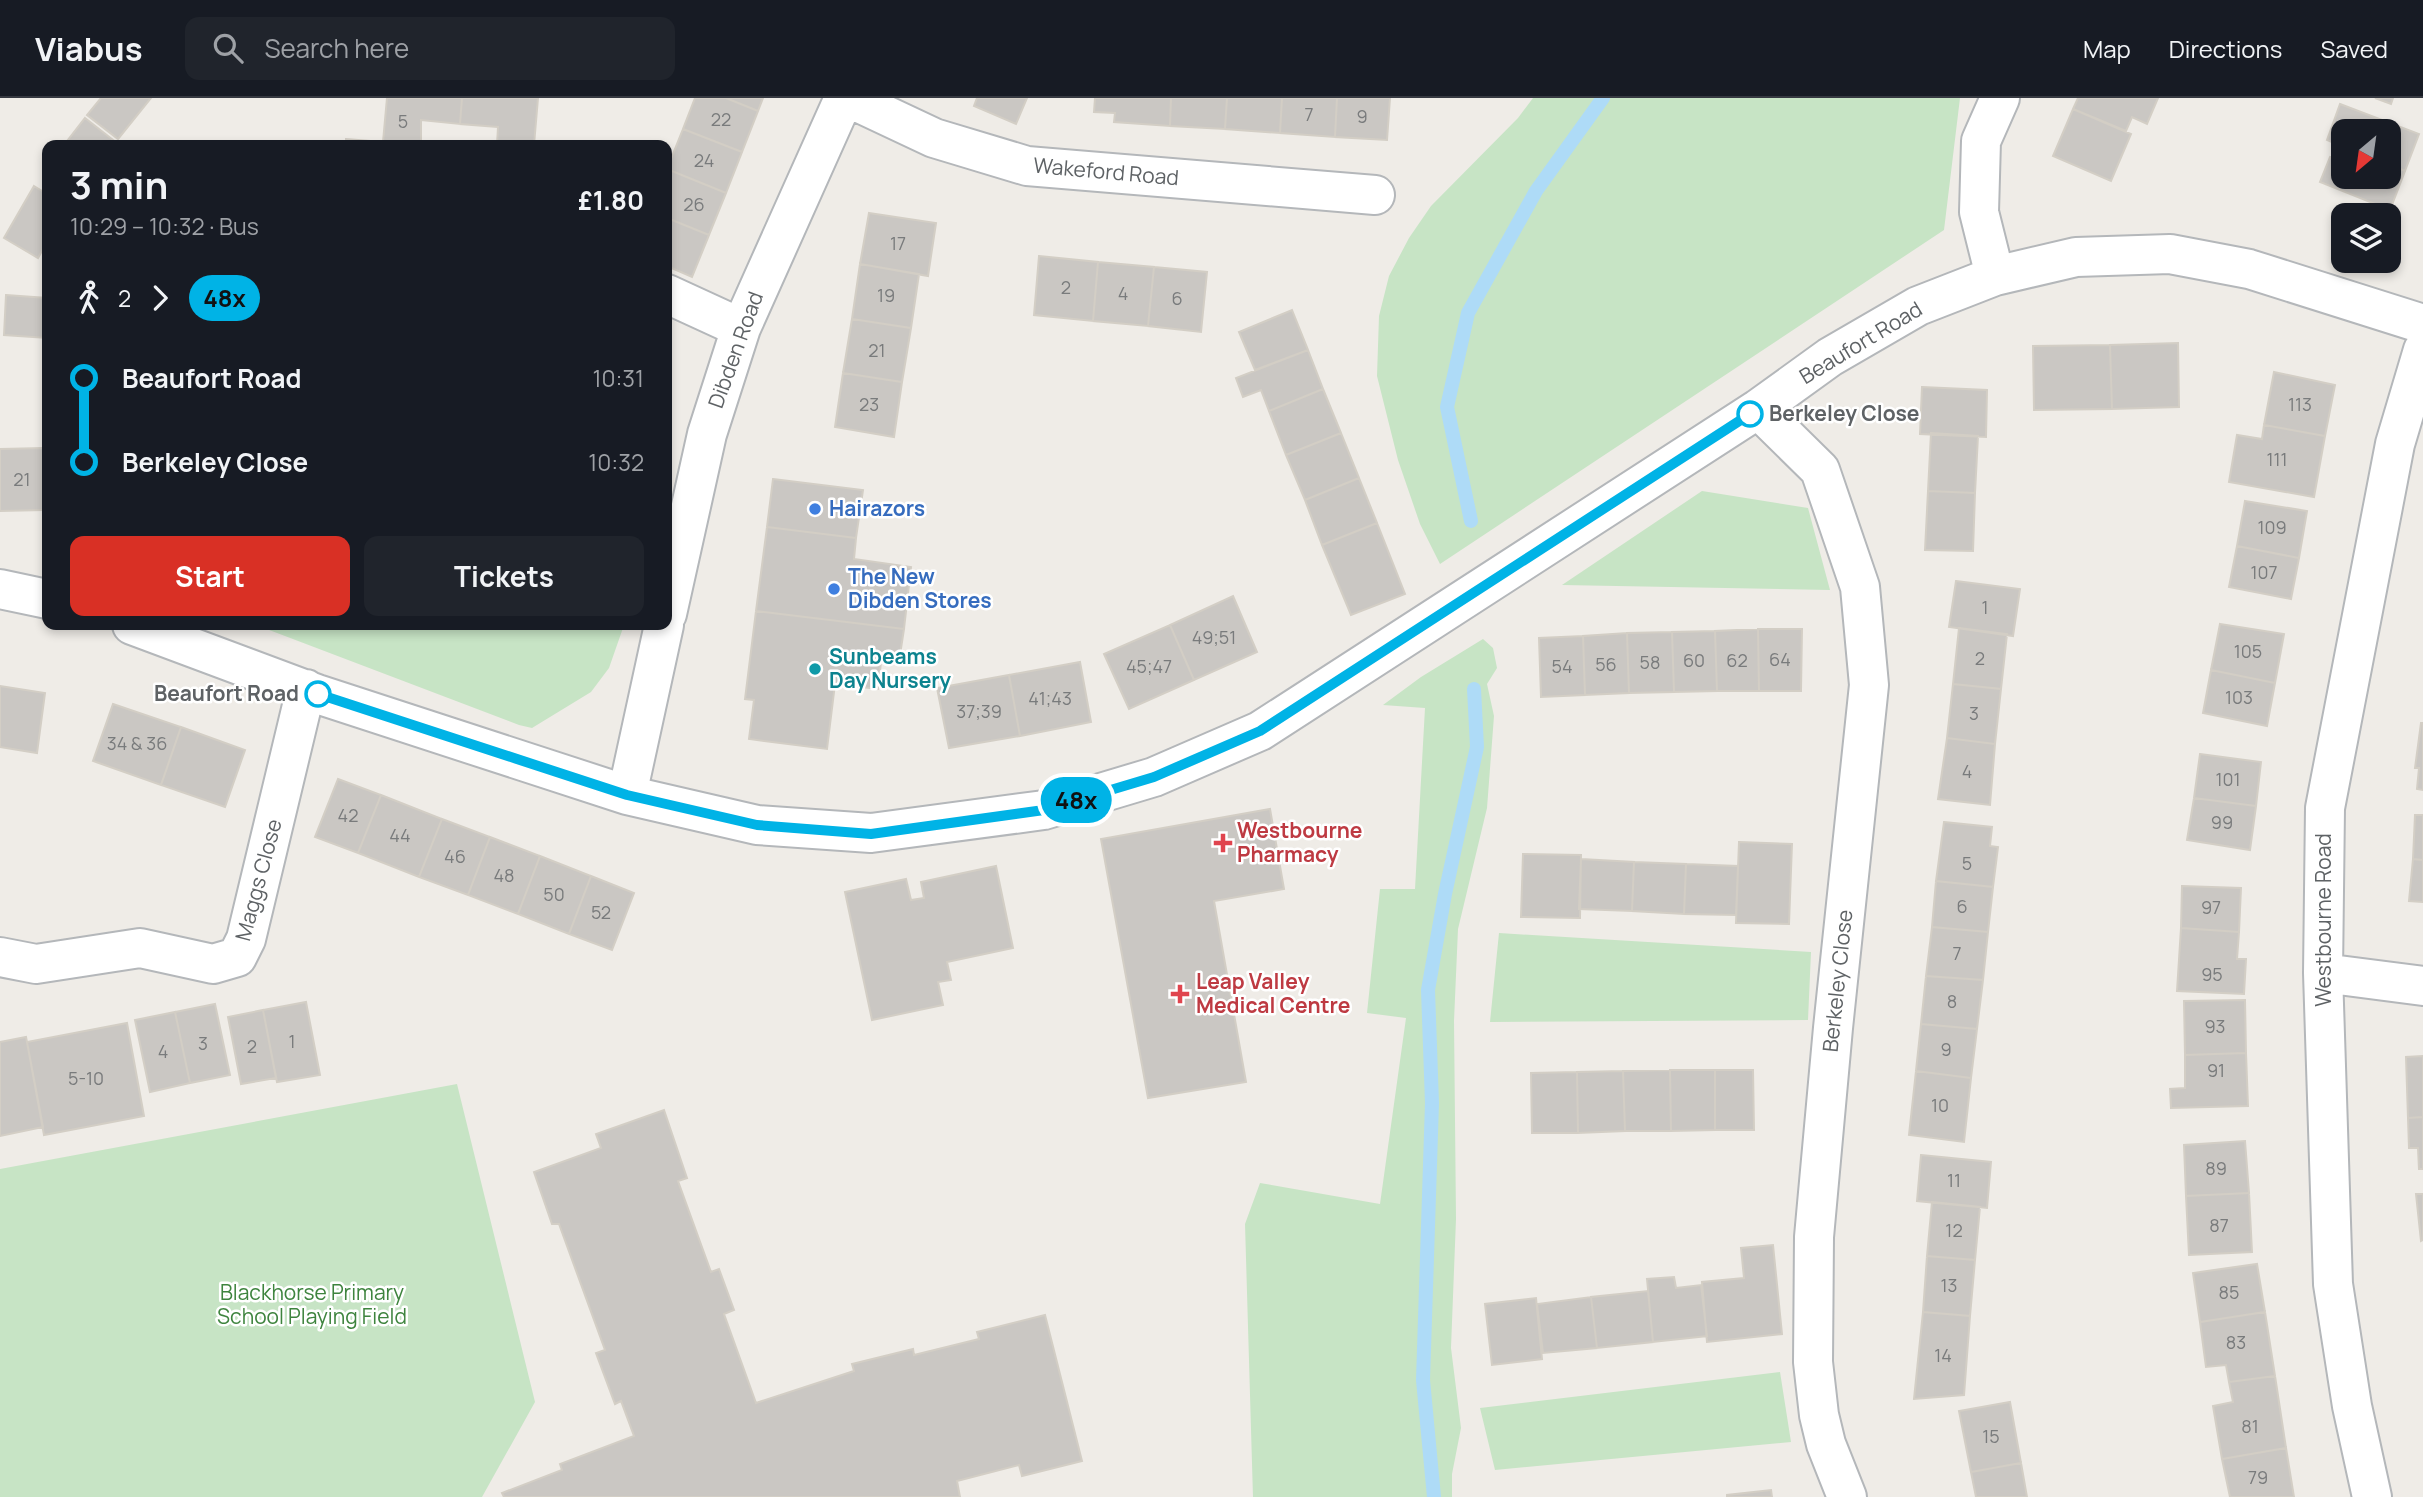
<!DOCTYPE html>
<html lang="en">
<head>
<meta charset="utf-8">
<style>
  :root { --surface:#171b24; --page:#20242c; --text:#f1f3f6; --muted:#9ea1a6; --line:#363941; --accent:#d93025 }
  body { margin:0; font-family:Manrope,sans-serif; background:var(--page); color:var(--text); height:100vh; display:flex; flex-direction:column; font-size:26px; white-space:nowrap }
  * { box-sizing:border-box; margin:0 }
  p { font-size:23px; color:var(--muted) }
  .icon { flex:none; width:38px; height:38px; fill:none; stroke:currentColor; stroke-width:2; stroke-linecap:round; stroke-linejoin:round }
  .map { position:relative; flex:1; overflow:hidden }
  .panel { position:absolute; left:42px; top:42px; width:630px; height:490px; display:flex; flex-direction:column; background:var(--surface); border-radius:14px; box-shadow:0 4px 10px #0003 }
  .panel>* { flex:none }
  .badge { padding:0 14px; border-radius:23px; font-size:24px; line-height:46px }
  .needle { width:46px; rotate:209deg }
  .buttons { position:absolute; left:2331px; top:21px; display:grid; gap:14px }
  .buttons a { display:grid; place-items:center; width:70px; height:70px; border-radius:14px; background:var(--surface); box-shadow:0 4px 10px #0003; font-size:35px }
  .map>.badge { position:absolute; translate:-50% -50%; box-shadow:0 0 0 4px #fff }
  .legs { display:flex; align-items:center; gap:10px; height:77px; padding:0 28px; font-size:23px }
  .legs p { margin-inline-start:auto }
  .head { display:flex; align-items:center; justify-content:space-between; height:119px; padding:0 28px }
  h1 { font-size:38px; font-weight:700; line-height:52px }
  .cta { display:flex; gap:14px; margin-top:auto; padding:14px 28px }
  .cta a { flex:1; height:80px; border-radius:14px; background:var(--accent); color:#fff; font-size:28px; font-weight:700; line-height:80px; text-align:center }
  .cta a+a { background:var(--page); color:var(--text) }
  ul { padding:0 28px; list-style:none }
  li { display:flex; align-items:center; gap:24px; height:84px; font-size:26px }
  li i { display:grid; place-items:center; width:10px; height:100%; margin:0 9px; background:currentColor }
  li i::after { content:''; width:18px; height:18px; margin:-9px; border:5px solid; border-radius:50%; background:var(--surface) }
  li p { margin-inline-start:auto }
  li:first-child i { background:linear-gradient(#0000 50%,currentColor 0) }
  li:last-child i { background:linear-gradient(currentColor 50%,#0000 0) }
  header { display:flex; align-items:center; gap:42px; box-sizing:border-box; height:98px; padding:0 35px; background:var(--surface); border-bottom:2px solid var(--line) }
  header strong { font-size:33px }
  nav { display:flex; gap:38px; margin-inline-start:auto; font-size:24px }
  .search { width:490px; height:63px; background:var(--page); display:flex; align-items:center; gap:18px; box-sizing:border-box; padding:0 24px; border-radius:14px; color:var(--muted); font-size:26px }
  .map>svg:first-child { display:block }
  .green { fill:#c7e4c5 }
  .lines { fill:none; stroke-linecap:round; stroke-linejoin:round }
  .stream { stroke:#aedbf7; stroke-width:14 }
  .building { fill:#cac7c3; stroke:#d3cec5; stroke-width:2 }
  .minor-casing { stroke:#b4b7ba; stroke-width:42 }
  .minor { stroke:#fff; stroke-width:38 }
  .line-1-casing { stroke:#fff; stroke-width:16 }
  .line-1 { stroke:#00b3e6; stroke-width:10 }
  .stop-1-dot { fill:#fff; stroke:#00b3e6; stroke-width:3.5 }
  .shop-dot { fill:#3f7fe0; stroke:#fff; stroke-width:2.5 }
  .culture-dot { fill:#0f9aa8; stroke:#fff; stroke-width:2.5 }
  .health-dot { fill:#e0444e; stroke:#fff; stroke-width:2.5 }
  .labels { text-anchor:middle; stroke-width:5; stroke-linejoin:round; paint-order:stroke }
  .number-label { font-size:18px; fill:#797b7c }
  .street-label { font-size:21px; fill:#5e6265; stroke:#fff }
  .stop-label { font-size:21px; font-weight:bold; fill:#5e6265; stroke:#fff; text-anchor:start }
  .shop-label { font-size:21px; font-weight:bold; fill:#366cbe; stroke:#fff; text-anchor:start }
  .culture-label { font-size:21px; font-weight:bold; fill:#0d838f; stroke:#fff; text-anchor:start }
  .health-label { font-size:21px; font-weight:bold; fill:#be3a42; stroke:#fff; text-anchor:start }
  .park-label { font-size:21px; fill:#3e843e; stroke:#fff }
</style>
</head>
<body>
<header>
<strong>Viabus</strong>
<div class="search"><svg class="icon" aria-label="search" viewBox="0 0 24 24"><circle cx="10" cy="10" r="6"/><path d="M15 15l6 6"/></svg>Search here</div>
<nav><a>Map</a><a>Directions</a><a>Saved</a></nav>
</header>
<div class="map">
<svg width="2423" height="1399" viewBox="0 0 2423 1399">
  <rect width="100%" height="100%" fill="#efece7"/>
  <path class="green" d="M1533 0H1960L1944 132 1440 466 1420 426 1398 362 1377 278 1379 218 1389 178 1409 140 1431 108 1518 20Z
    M1702 393 1808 410 1830 492 1562 487Z
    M256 527H624L609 570 591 594 532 630 519 627Z
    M1483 541 1493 550 1497 570 1487 586 1494 618 1487 710 1458 831 1454 923 1456 1121 1451 1250 1461 1330 1452 1376V1399H1253L1245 1126 1260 1085 1380 1106 1406 920 1367 915 1380 791H1415L1425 610 1383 607 1421 579Z
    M1499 835 1811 854 1808 922 1490 924Z
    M457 986 535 1304 482 1399H0V1071Z
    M1780 1274 1791 1344 1495 1372 1480 1310Z"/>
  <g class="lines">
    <path class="stream" d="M1471 423 1447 309 1468 215 1536 93 1603 0
      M1434 1399 1423 1282 1432 1005 1428 892 1445 796 1477 649 1474 591"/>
  </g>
  <path class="building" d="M101 0H151L118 41 87 17Z
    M387 0H462L460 26 421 22V47L383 44Z
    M462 0H538L534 47H497L498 29 460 26Z
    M695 0H726L758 13 742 54 683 31Z
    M726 0H763L758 13Z
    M977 0H1027L1016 26 974 8Z
    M1095 0H1171L1170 28 1114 24 1115 15 1094 14Z
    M1171 0H1227L1225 31 1170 28Z
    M1227 0H1282L1280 35 1225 31Z
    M1282 0H1337L1335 39 1280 35Z
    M1337 0H1390L1387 42 1335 39Z
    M2078 0H2158L2147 26 2132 19 2126 33 2073 11Z
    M2375 0H2393L2391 6Z
    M2340 6 2419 36 2405 73 2389 66V33H2343V49L2327 42Z
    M2073 11 2131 36 2111 83 2053 58Z
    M85 20 117 45 115 47H64Z
    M683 31 742 54 726 95 667 71Z
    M346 41 383 44 421 47H346Z
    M2330 59 2343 65V79H2389V66L2405 73 2390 112 2320 84Z
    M667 71 726 95 709 137 667 120Z
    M34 88 47 96V144L38 160 4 140Z
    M869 115 936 125 928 178 860 166Z
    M667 120 709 137 692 179 667 168Z
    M1039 158 1098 164 1093 223 1034 217Z
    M1098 164 1154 169 1148 228 1093 223Z
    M860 166 919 176 911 230 852 221Z
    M1154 169 1207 174 1201 234 1148 228Z
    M6 197 47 200V240L4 237Z
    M1292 212 1308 252 1255 272 1239 234Z
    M852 221 911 230 902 284 843 275Z
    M2178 245 2179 309 2112 311 2110 247Z
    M2110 247 2112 311 2034 312 2033 248Z
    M1308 252 1323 291 1269 313 1261 292 1243 299 1236 280Z
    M2274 274 2335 287 2325 338 2264 327Z
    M843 275 902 284 894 339 835 329Z
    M1922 289 1987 292 1986 339 1920 336Z
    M1323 291 1341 335 1286 357 1269 313Z
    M2264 327 2325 338 2314 399 2229 384 2237 337 2262 341Z
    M1341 335 1359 380 1305 402 1286 357Z
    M1931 335 1978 338 1975 395 1928 393Z
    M43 350 44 412 0 413V351Z
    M1359 380 1377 425 1322 447 1305 402Z
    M773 381 863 392 856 440 767 429Z
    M1928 393 1975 395 1973 453 1925 452Z
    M2245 403 2307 413 2299 460 2237 448Z
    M1377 425 1405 496 1351 517 1322 447Z
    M767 429 856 440 854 461 911 469 904 531 756 513Z
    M2237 448 2299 460 2291 501 2229 489Z
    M1956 483 2020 491 2013 538 1949 529Z
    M1233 498 1257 554 1194 582 1170 527Z
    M756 513 904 531 900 557 882 555 878 591 835 586 827 651 749 641 754 602 745 601Z
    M2220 526 2284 536 2275 585 2211 572Z
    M1170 527 1194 582 1129 611 1104 556Z
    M1959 530 2007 536 2001 591 1953 586Z
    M1758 531H1802L1801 593H1759Z
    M1758 531 1759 593H1717L1715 533Z
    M1715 533 1717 593 1674 594 1672 534Z
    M1672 534 1674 594 1629 595 1627 535Z
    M1627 535 1629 595 1585 597 1583 538Z
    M1583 538 1585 597 1541 599 1539 540Z
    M1080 564 1091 624 1020 638 1009 577Z
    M2211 572 2275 585 2267 628 2203 615Z
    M1009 577 1020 638 949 650 937 590Z
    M1953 586 2001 591 1995 646 1947 640Z
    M0 588 45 595 37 655 0 649Z
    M113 606 181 629 161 687 93 663Z
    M2421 625H2423V692L2417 691 2419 670H2415Z
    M181 629 245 652 225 709 161 687Z
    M1947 640 1995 646 1990 707 1938 701Z
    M2200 656 2261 664 2256 708 2194 700Z
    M338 681 381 697 358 755 315 739Z
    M381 697 442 721 419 779 358 755Z
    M2194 700 2256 708 2250 752 2187 742Z
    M1270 711 1284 791 1214 803 1246 984 1148 1000 1101 741Z
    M2415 717H2423V762L2413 761Z
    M442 721 490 739 468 797 419 779Z
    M1944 724 1992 729 1990 748 1998 749 1993 789 1936 783Z
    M490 739 540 758 518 816 468 797Z
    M1739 744 1792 746 1789 826 1736 825Z
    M1523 756 1581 757 1580 820 1521 819Z
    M540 758 591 778 569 836 518 816Z
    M1581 761 1634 764 1632 813 1579 811Z
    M2413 761 2423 762V804L2409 803Z
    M1634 764 1686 766 1684 816 1632 813Z
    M1686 766 1738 768 1736 817 1684 816Z
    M996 768 1013 850 947 864 951 882 938 884 943 907 872 922 845 794 906 781 911 802 924 800 921 784Z
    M591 778 634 795 612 852 569 836Z
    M1936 783 1993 789 1988 834 1932 829Z
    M2182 788 2241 790 2239 834 2181 830Z
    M1932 829 1988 834 1983 882 1926 878Z
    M2181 830 2239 834 2237 861H2246L2244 896 2177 893Z
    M1926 878 1983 882 1977 931 1921 926Z
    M2245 902 2246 955 2185 957 2184 903Z
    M306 904 320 977 277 984 263 912Z
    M215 906 230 977 190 985 175 914Z
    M263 912 276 980 241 986 228 919Z
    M175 914 190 985 150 994 135 922Z
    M127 925 144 1018 44 1037 27 944Z
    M1921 926 1977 931 1971 980 1916 973Z
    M26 939 43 1029 0 1038V944Z
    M2246 955 2248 1008 2171 1010 2170 991 2185 990V957Z
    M2423 958V1019L2408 1020 2406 959Z
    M1670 972H1715V1032L1671 1033Z
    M1670 972 1671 1033H1625L1623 973Z
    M1715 972H1753L1754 1032H1715Z
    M1623 973 1625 1033 1578 1035 1577 974Z
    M1916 973 1971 980 1964 1044 1909 1037Z
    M1577 974 1578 1035H1532L1531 975Z
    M664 1012 687 1080 678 1083 711 1174 719 1171 734 1212 724 1216 756 1305 854 1273 852 1266 913 1251 914 1257 979 1241 977 1234 1045 1217 1082 1363 1022 1378 1019 1367 957 1383 960 1399H504L502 1395 562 1372 560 1366 634 1338 621 1303 615 1306 596 1255 605 1252 559 1126H552L534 1074 601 1050 596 1036Z
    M2423 1019V1071H2419L2418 1050H2409L2408 1020Z
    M2245 1043 2249 1095 2186 1098 2184 1047Z
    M1921 1057 1991 1064 1987 1110 1917 1103Z
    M2249 1095 2252 1154 2189 1157 2186 1098Z
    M2416 1096H2423V1142L2421 1143Z
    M1932 1104 1980 1109 1975 1162 1927 1158Z
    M1773 1147 1782 1236 1707 1244 1702 1184 1744 1180 1741 1150Z
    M1927 1158 1975 1162 1970 1218 1923 1214Z
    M2257 1166 2265 1214 2200 1224 2193 1175Z
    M1674 1179 1676 1190 1701 1187 1707 1238 1653 1244 1647 1181Z
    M1648 1193 1653 1244 1597 1250 1591 1199Z
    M1591 1199 1597 1250 1543 1255 1537 1206Z
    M1536 1200 1542 1261 1492 1267 1485 1206Z
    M1923 1214 1970 1218 1964 1297 1914 1301Z
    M2265 1214 2275 1278 2229 1284 2226 1267 2206 1269 2200 1224Z
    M2275 1278 2286 1350 2222 1361 2213 1308 2233 1304 2229 1284Z
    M2010 1304 2021 1365 1971 1374 1959 1313Z
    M2286 1350 2294 1399H2230L2222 1361Z
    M2021 1365 2027 1399H1976L1971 1374Z
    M1771 1392 1772 1399H1727V1397Z"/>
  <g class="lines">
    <defs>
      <path id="minor" d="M849 0 934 40 1027 68 1375 97
        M1995 178 1979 114 1981 43 2000 0
        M667 196 741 230
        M1758 311 1820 372 1860 489 1869 587 1833 930 1814 1139 1813 1264 1819 1317 1826 1346 1847 1399
        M0 491 47 501
        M667 516 707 336 741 230 844 0
        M132 527 317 596 627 697 757 727 871 735 1044 712 1154 679 1260 633 1758 311 1830 259 1918 208 1995 178 2076 159 2170 156 2249 171 2423 226
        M627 697 664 527
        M0 859 36 866 140 850 213 866 237 859 246 841 306 591
        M2323 875 2423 888
        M2372 1399 2352 1308 2333 1186 2323 875 2325 710 2395 346 2423 252"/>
    </defs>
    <use href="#minor" class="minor-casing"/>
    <use href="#minor" class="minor"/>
  </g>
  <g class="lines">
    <defs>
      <path id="line-1" d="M318 596 627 697 757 727 871 736 1044 712 1154 679 1260 633 1750 316"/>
    </defs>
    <use href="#line-1" class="line-1-casing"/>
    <use href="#line-1" class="line-1"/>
  </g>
  <g class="stop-1-dot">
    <circle cx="1750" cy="316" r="12"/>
    <circle cx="318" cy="596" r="12"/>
  </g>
  <g class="shop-dot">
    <circle cx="815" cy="411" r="7"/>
    <circle cx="834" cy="491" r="7"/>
  </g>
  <circle class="culture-dot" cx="815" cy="571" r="7"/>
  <g class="health-dot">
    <path d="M1219.5 734.5h7v7h7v7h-7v7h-7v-7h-7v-7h7z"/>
    <path d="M1176.5 885.5h7v7h7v7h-7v7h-7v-7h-7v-7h7z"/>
  </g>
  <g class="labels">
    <g class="number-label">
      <text x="1309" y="23">7</text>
      <text x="1362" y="25">9</text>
      <text x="721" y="28">22</text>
      <text x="403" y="30">5</text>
      <text x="704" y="69">24</text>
      <text x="694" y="113">26</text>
      <text x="898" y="152">17</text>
      <text x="1066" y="196">2</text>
      <text x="1123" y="202">4</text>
      <text x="886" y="204">19</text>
      <text x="1177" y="207">6</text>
      <text x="877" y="259">21</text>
      <text x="869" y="313">23</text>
      <text x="2300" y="313">113</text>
      <text x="2277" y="368">111</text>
      <text x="22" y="388">21</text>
      <text x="2272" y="436">109</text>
      <text x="2264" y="481">107</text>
      <text x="1985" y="516">1</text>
      <text x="1214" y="546">49;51</text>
      <text x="2248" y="560">105</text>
      <text x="1980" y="567">2</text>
      <text x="1780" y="568">64</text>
      <text x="1694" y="569">60</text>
      <text x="1737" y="569">62</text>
      <text x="1650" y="571">58</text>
      <text x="1606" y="573">56</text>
      <text x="1149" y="575">45;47</text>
      <text x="1562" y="575">54</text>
      <text x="2239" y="606">103</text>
      <text x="1050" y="607">41;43</text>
      <text x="979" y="620">37;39</text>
      <text x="1974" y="622">3</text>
      <text x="137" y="652">34 &amp; 36</text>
      <text x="1967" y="680">4</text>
      <text x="2228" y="688">101</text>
      <text x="348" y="724">42</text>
      <text x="2222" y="731">99</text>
      <text x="400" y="744">44</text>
      <text x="455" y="765">46</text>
      <text x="1967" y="772">5</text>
      <text x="504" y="784">48</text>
      <text x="554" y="803">50</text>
      <text x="1962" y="815">6</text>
      <text x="2211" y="816">97</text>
      <text x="601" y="821">52</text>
      <text x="1957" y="862">7</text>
      <text x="2212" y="883">95</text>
      <text x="1952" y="910">8</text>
      <text x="2215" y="935">93</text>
      <text x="292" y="950">1</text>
      <text x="203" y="952">3</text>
      <text x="252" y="955">2</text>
      <text x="1946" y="958">9</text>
      <text x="163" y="960">4</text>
      <text x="2216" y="979">91</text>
      <text x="86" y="987">5-10</text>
      <text x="1940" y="1014">10</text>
      <text x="2216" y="1077">89</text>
      <text x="1954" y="1089">11</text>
      <text x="2219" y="1134">87</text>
      <text x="1954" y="1139">12</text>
      <text x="1949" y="1194">13</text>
      <text x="2229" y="1201">85</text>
      <text x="2236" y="1251">83</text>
      <text x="1943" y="1264">14</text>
      <text x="2250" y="1335">81</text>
      <text x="1991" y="1345">15</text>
      <text x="2258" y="1386">79</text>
    </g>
    <g class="street-label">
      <text transform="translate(1106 74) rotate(5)" y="7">Wakeford Road</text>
      <text transform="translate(1861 245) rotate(-31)" y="7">Beaufort Road</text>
      <text transform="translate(736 252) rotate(-70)" y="7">Dibden Road</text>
      <text transform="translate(259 782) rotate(-75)" y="7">Maggs Close</text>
      <text transform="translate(2324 822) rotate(-90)" y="7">Westbourne Road</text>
      <text transform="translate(1838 883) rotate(-84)" y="7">Berkeley Close</text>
    </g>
    <g class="stop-label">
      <text x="1769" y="323">Berkeley Close</text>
      <text x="299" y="603" text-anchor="end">Beaufort Road</text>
    </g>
    <g class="shop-label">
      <text x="829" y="418">Hairazors</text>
      <text x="848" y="486">The New<tspan x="848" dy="24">Dibden Stores</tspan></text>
    </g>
    <g class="culture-label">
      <text x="829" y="566">Sunbeams<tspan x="829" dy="24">Day Nursery</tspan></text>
    </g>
    <g class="health-label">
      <text x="1237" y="740">Westbourne<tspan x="1237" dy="24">Pharmacy</tspan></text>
      <text x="1196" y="891">Leap Valley<tspan x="1196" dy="24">Medical Centre</tspan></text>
    </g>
    <g class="park-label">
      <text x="312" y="1202">Blackhorse Primary<tspan x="312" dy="24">School Playing Field</tspan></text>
    </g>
  </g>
</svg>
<div class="buttons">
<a><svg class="needle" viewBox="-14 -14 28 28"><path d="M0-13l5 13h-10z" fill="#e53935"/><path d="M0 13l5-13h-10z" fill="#9ea1a6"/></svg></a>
<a><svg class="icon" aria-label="layers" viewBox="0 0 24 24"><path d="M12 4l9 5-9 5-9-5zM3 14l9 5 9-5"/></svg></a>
</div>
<b class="badge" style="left:1076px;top:702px;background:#00b3e6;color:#111">48x</b>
<section class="panel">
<div class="head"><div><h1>3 min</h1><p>10:29 – 10:32 · Bus</p></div><b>£1.80</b></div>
<div class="legs"><svg class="icon" aria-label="walk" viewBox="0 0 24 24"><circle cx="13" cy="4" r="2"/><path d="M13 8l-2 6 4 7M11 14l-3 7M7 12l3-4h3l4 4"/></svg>2<svg class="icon" aria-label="forward" viewBox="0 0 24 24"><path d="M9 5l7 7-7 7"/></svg><b class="badge" style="background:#00b3e6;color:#111">48x</b></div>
<ul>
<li><i style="color:#00b3e6"></i><b>Beaufort Road</b><p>10:31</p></li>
<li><i style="color:#00b3e6"></i><b>Berkeley Close</b><p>10:32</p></li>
</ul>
<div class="cta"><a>Start</a><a>Tickets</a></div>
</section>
</div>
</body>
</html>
